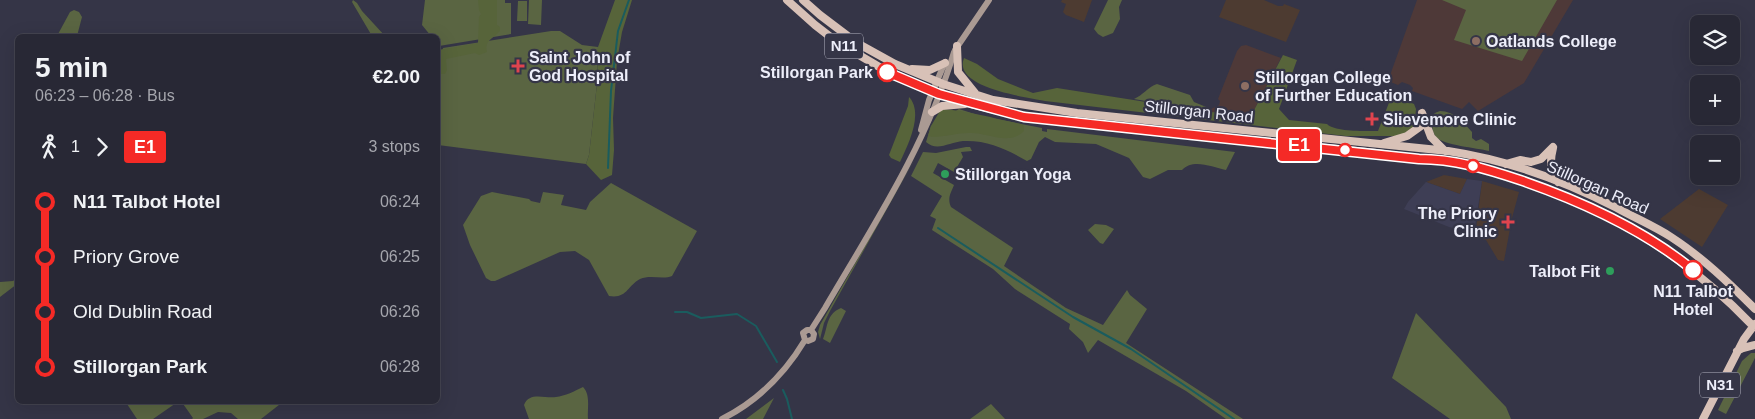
<!DOCTYPE html>
<html lang="en">
<head>
<meta charset="utf-8">
<style>
  :root { --surface:#282835; --page:#30303d; --text:#f1f3f6; --muted:#a5a6ad; --line:#444450 }
  body { margin:0; font-family:Helvetica,sans-serif; background:var(--page); color:var(--text); height:100vh; display:flex; flex-direction:column; font-size:19px; white-space:nowrap }
  * { box-sizing:border-box; margin:0 }
  p { font-size:16px; color:var(--muted) }
  .icon { flex:none; width:28px; height:28px; fill:none; stroke:currentColor; stroke-width:2; stroke-linecap:round; stroke-linejoin:round }
  .map { position:relative; flex:1; overflow:hidden }
  .panel { position:absolute; left:15px; top:34px; width:425px; height:370px; display:flex; flex-direction:column; background:var(--surface); border-radius:8px; box-shadow:0 5px 20px #0002,0 0 0 1px var(--line) }
  .panel>* { flex:none }
  .badge { padding:0 10px; border-radius:4px; font-size:18px; line-height:32px }
  .fabs { position:absolute; left:1690px; top:15px; display:grid; gap:10px }
  .fabs a { display:grid; place-items:center; width:50px; height:50px; border-radius:8px; background:var(--surface); box-shadow:0 5px 20px #0002,0 0 0 1px var(--line); font-size:25px }
  .map>.badge { position:absolute; translate:-50% -50%; box-shadow:0 0 0 2px #fff }
  .legs { display:flex; align-items:center; gap:8px; height:55px; padding:0 20px; font-size:16px }
  .legs p { margin-inline-start:auto }
  .head { display:flex; align-items:center; justify-content:space-between; height:85px; padding:0 20px }
  h1 { font-size:28px; font-weight:700; line-height:38px }
  ul { padding:0 20px; list-style:none }
  li { display:flex; align-items:center; gap:18px; height:55px; font-size:19px }
  li i { display:grid; place-items:center; width:8px; height:100%; margin:0 6px; background:currentColor }
  li i::after { content:''; width:12px; height:12px; margin:-6px; border:4px solid; border-radius:50%; background:var(--surface) }
  li p { margin-inline-start:auto }
  li:first-child i { background:linear-gradient(#0000 50%,currentColor 0) }
  li:last-child i { background:linear-gradient(currentColor 50%,#0000 0) }
  .map>svg:first-child { display:block }
  .commercial { fill:#4d3b31 }
  .built { fill:#3e3e55 }
  .education { fill:#4e3938 }
  .green { fill:#5a6542 }
  .forest { fill:#57643a }
  .lines { fill:none; stroke-linecap:round; stroke-linejoin:round }
  .stream { stroke:#1a5c5e; stroke-width:2 }
  .secondary { stroke:#aa9a93; stroke-width:6 }
  .trunk { stroke:#d8c1b7; stroke-width:8 }
  .line-1-casing { stroke:#fff; stroke-width:11 }
  .line-1 { stroke:#f52a26; stroke-width:8 }
  .education-dot { fill:#8d6e63; stroke:#353547; stroke-width:2 }
  .health-dot { fill:#e0444e; stroke:#353547; stroke-width:2 }
  .stop-1-dot { fill:#fff; stroke:#f52a26; stroke-width:2.5 }
  .leisure-dot { fill:#2e9e5b; stroke:#353547; stroke-width:2 }
  .labels { text-anchor:middle; stroke-width:4.5; stroke-linejoin:round; paint-order:stroke }
  .shield { fill:#353547; stroke:#b6b6c4; stroke-width:1 }
  .shield-label { font-size:15px; font-weight:bold; fill:#edeefa }
  .poi-label { font-size:16px; font-weight:bold; fill:#edeefa; stroke:#353547; text-anchor:start }
  .stop-label { font-size:16px; font-weight:bold; fill:#edeefa; stroke:#353547; text-anchor:end }
  .street-label { font-size:16px; fill:#edeefa; stroke:#353547 }
</style>
</head>
<body>
<div class="map">
<svg width="1755" height="419" viewBox="0 0 1755 419">
  <rect width="100%" height="100%" fill="#353547"/>
  <path class="commercial" d="M1062 0H1092L1084 22 1066 15 1063 12 1066 4 1061 2Z
    M1226 0H1264L1278 6H1283L1284 4 1300 10 1286 42 1219 17Z
    M1444 175 1467 179 1460 194 1426 182Z
    M1482 181 1519 192 1512 218 1504 261 1498 260 1486 240 1475 237Z
    M1699 189 1728 205 1702 247 1660 219Z"/>
  <path class="built" d="M1467 179 1482 181 1474 233 1449 227 1404 209 1408 202 1426 182 1460 194Z"/>
  <path class="education" d="M1417 0H1573L1524 83 1478 111 1469 102 1462 109 1412 91 1413 88 1410 85 1402 82 1398 85 1388 81Z
    M1246 45 1281 58 1252 114 1210 112 1211 109 1219 105 1220 101 1218 99 1237 51 1241 46Z"/>
  <path class="green" d="M353 0 357 3 362 11 385 36H372L352 2Z
    M425 0H505V3H511V34L439 46 438 36H431L422 25Z
    M529 0H542L541 25 528 24Z
    M1108 0H1122L1119 7 1120 19 1113 33 1103 37 1098 34 1094 29Z
    M1442 0H1557L1522 61 1454 40 1466 10Z
    M518 1H527V21H517Z
    M74 10 79 12 82 17 77 36H57L70 12Z
    M551 31H560L582 45 598 47 597 84 589 155 586 164 438 145V72L443 48Z
    M1157 84 1190 95 1194 102 1211 109 1210 112 1134 99C1143 95 1148 87 1157 84Z
    M959 109 981 116 1042 128V131L1047 132V129L1235 152 1226 170C1212 167 1193 158 1182 170H1168L1150 179 1143 177 1129 158 1096 144 1055 142 1045 137 1039 142 1031 159 1027 161C1006 149 988 140 963 141 950 142 937 152 926 142L931 126Z
    M1440 111C1454 111 1464 123 1472 132V138L1476 141 1481 139 1489 144V151C1477 148 1443 145 1436 137 1432 132 1432 126 1432 121 1431 114 1434 113 1440 111Z
    M966 147H970L972 151 961 152 963 157 954 172 938 163 933 173 954 185C951 193 947 198 951 207L1013 248 1004 266 1066 308 1103 325 1127 290 1130 295 1147 309 1126 343 1243 419H1226L1186 391 1098 340 1088 353 1083 342 1069 329 1070 324 1015 289 993 269 932 230 936 219 930 216 942 196 911 176 923 152 936 153Z
    M917 155 830 311 824 323 820 339 818 332 820 325Z
    M611 183 697 231 672 276C662 280 651 274 640 279 627 286 627 299 609 296L589 260 575 251 560 252 495 281H491L486 278 470 245 463 225 481 196 492 192 529 199 531 201 540 203 543 192 564 195 561 205 586 210 590 202Z
    M1095 224 1106 225 1114 229 1103 244 1100 243 1088 230Z
    M17 278V284L0 297V282L13 281Z
    M841 308 846 311 830 343 823 339C828 327 826 314 841 308Z
    M1416 313 1506 407 1511 419H1450L1392 378Z
    M1751 353H1755V358L1726 414 1718 410 1742 361Z
    M583 387C591 395 587 409 588 419H529L524 405C529 391 546 399 556 397 565 396 575 391 583 387Z
    M774 398 763 419H746Z
    M125 401H179L153 419H137Z
    M181 401H284L261 419H238L231 413 218 412 203 419H192L193 418Z
    M991 404 1005 419H970Z"/>
  <path class="forest" d="M478 0H497V25L500 27V31C493 39 484 40 487 52L479 55 475 53 446 59 447 70 445 74H438V50L478 43 479 17 481 14 479 10Z
    M615 0H632L622 32 617 61 613 118 614 150 612 175 601 180 586 164 589 155 597 84 598 47Z
    M1283 55 1297 60 1279 109 1289 120 1327 124C1335 132 1365 131 1378 131L1392 95 1414 104 1416 109 1414 128 1399 136H1346L1045 101C1026 97 952 88 964 58L977 64 998 79 1033 93 1057 88 1210 112 1252 114Z
    M909 97C924 113 908 145 900 162L891 158 889 155 908 106Z
    M941 109C967 110 995 119 1021 124L1024 126V131C1009 146 989 133 971 133 959 132 936 139 928 136L931 126Z"/>
  <g class="lines">
    <path class="stream" d="M608 168 611 91 618 31 629 0
      M938 228 1073 317 1131 349 1234 419
      M675 312H687L701 318 737 314 756 326 777 362
      M783 390 787 399 792 419"/>
    <path class="secondary" d="M955 50 989 0
      M921 130 929 100 945 62
      M805 340 808 341 813 339 814 334 811 330
      M722 419C758 401 784 375 805 340L803 333 807 330H811L825 308C873 226 927 144 954 52"/>
    <path class="trunk" d="M787 0 815 25 837 42 881 68 932 91 971 104 1024 117 1050 120 1377 153 1419 159C1454 159 1487 169 1519 180 1613 211 1685 255 1753 326
      M803 0 820 15 857 43 895 64 943 84 993 100 1077 113 1448 151C1507 160 1565 181 1617 208 1635 218 1654 226 1671 237 1702 257 1729 283 1755 309
      M957 46 958 72 975 93
      M912 69 930 70 945 63
      M932 112 942 106 965 104
      M1422 113 1431 137 1445 151
      M1384 143 1407 136 1421 126
      M1553 148C1549 164 1551 168 1558 182
      M1506 164 1520 160 1531 162 1541 159 1553 147
      M1737 351 1743 348 1755 345
      M1703 419 1744 339 1755 324"/>
  </g>
  <g class="lines">
    <defs>
      <path id="line-1" d="M887 72 939 94 1024 117 1419 159C1454 159 1487 169 1520 180 1581 201 1643 229 1693 270"/>
    </defs>
    <use href="#line-1" class="line-1-casing"/>
    <use href="#line-1" class="line-1"/>
  </g>
  <g class="education-dot">
    <circle cx="1476" cy="41" r="5"/>
    <circle cx="1245" cy="86" r="5"/>
  </g>
  <g class="health-dot">
    <path d="M515.5 58.5h5v5h5v5h-5v5h-5v-5h-5v-5h5z"/>
    <path d="M1369.5 111.5h5v5h5v5h-5v5h-5v-5h-5v-5h5z"/>
    <path d="M1505.5 214.5h5v5h5v5h-5v5h-5v-5h-5v-5h5z"/>
  </g>
  <g class="stop-1-dot">
    <circle cx="887" cy="72" r="9"/>
    <circle cx="1345" cy="150" r="6"/>
    <circle cx="1473" cy="166" r="6"/>
    <circle cx="1693" cy="270" r="9"/>
  </g>
  <g class="leisure-dot">
    <circle cx="945" cy="174" r="5"/>
    <circle cx="1610" cy="271" r="5"/>
  </g>
  <g class="labels">
    <g class="shield">
      <rect x="825" y="33.5" width="38" height="25" rx="4"/>
      <rect x="1700" y="372.5" width="40" height="25" rx="4"/>
    </g>
    <g class="shield-label">
      <text x="844" y="51">N11</text>
      <text x="1720" y="390">N31</text>
    </g>
    <g class="poi-label">
      <text x="1486" y="47">Oatlands College</text>
      <text x="529" y="63">Saint John of<tspan x="529" dy="18">God Hospital</tspan></text>
      <text x="1255" y="83">Stillorgan College<tspan x="1255" dy="18">of Further Education</tspan></text>
      <text x="1383" y="125">Slievemore Clinic</text>
      <text x="955" y="180">Stillorgan Yoga</text>
      <text x="1497" y="219" text-anchor="end">The Priory<tspan x="1497" dy="18">Clinic</tspan></text>
      <text x="1600" y="277" text-anchor="end">Talbot Fit</text>
    </g>
    <g class="stop-label">
      <text x="873" y="78">Stillorgan Park</text>
      <text x="1693" y="297" text-anchor="middle">N11 Talbot<tspan x="1693" dy="18">Hotel</tspan></text>
    </g>
    <g class="street-label">
      <text transform="translate(1199 111) rotate(6)" y="6">Stillorgan Road</text>
      <text transform="translate(1598 187) rotate(24)" y="6">Stillorgan Road</text>
    </g>
  </g>
</svg>
<div class="fabs">
<a><svg class="icon" aria-label="layers" viewBox="0 0 24 24"><path d="M12 4l9 5-9 5-9-5zM3 14l9 5 9-5"/></svg></a>
<a>+</a>
<a>−</a>
</div>
<b class="badge" style="left:1299px;top:145px;background:#f52a26;color:#fff">E1</b>
<section class="panel">
<div class="head"><div><h1>5 min</h1><p>06:23 – 06:28 · Bus</p></div><b>€2.00</b></div>
<div class="legs"><svg class="icon" aria-label="walk" viewBox="0 0 24 24"><circle cx="13" cy="4" r="2"/><path d="M13 8l-2 6 4 7M11 14l-3 7M7 12l3-4h3l4 4"/></svg>1<svg class="icon" aria-label="forward" viewBox="0 0 24 24"><path d="M9 5l7 7-7 7"/></svg><b class="badge" style="background:#f52a26;color:#fff">E1</b><p>3 stops</p></div>
<ul>
<li><i style="color:#f52a26"></i><b>N11 Talbot Hotel</b><p>06:24</p></li>
<li><i style="color:#f52a26"></i><span>Priory Grove</span><p>06:25</p></li>
<li><i style="color:#f52a26"></i><span>Old Dublin Road</span><p>06:26</p></li>
<li><i style="color:#f52a26"></i><b>Stillorgan Park</b><p>06:28</p></li>
</ul>
</section>
</div>
</body>
</html>
